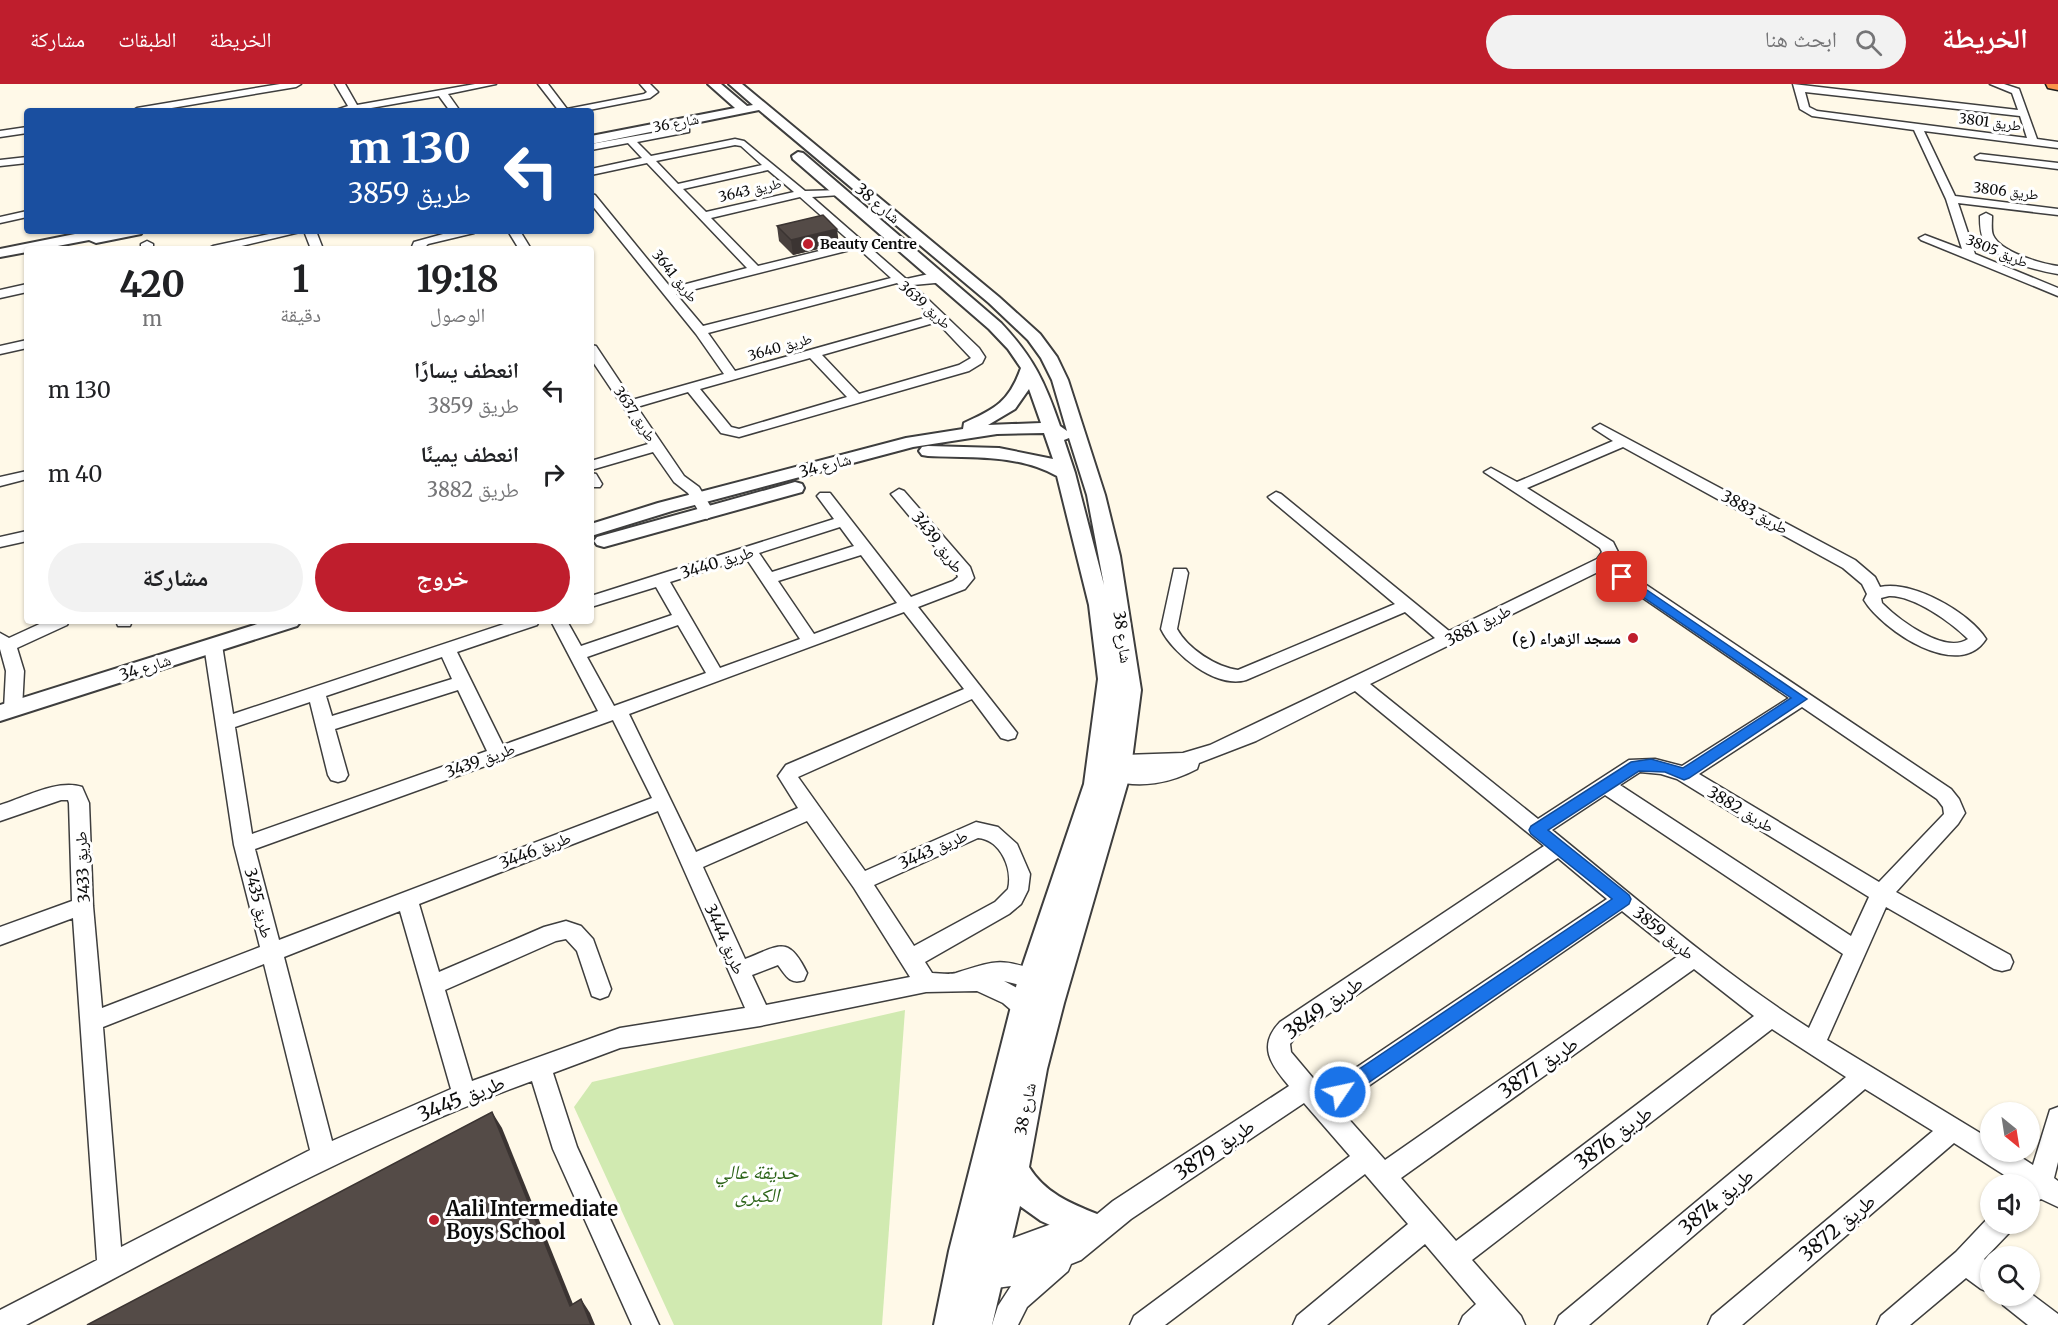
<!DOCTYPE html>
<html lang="ar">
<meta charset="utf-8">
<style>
body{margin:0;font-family:Merriweather,"Noto Naskh Arabic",serif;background:#f2f2f2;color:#202124;direction:rtl;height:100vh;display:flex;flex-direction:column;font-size:22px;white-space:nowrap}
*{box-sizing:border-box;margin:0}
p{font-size:20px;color:#757577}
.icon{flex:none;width:33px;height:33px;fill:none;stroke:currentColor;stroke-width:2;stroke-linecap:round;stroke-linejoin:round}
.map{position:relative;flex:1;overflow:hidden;direction:ltr}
.panel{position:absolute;left:24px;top:162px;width:570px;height:378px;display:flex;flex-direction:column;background:#fff;border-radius:6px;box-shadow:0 2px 4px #0004;direction:rtl}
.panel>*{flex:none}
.guide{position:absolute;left:24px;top:24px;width:570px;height:126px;border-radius:6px;box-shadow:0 2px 4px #0004;direction:rtl;background:#1a4fa0;color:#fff;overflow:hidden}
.needle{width:39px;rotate:150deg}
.fabs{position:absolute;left:1980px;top:1018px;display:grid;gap:12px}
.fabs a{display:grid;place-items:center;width:60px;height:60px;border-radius:50%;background:#fff;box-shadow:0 2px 4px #0004;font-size:30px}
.pin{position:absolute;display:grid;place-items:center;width:51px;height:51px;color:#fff;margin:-26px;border-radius:12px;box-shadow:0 3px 9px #0006}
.me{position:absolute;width:66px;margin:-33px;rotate:56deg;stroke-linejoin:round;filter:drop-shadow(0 0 4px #0008)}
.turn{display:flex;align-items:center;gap:21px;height:126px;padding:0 24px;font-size:27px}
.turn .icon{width:78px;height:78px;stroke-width:2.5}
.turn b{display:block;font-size:42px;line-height:51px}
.eta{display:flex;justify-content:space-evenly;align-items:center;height:102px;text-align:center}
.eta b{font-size:36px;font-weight:700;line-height:42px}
.primary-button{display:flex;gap:12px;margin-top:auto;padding:12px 24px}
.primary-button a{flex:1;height:69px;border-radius:36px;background:#bf1e2d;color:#fff;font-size:24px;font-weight:700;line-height:69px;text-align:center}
.primary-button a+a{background:#f2f2f2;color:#202124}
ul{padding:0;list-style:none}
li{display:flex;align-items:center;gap:18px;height:84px;padding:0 24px}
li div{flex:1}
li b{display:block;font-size:22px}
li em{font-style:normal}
header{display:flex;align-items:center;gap:36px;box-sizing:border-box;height:84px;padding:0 30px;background:#bf1e2d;color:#fff}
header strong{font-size:28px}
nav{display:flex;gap:33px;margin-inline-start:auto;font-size:21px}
.search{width:420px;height:54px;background:#f2f2f2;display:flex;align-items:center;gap:15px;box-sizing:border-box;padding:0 21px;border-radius:33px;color:#757577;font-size:22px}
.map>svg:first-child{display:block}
.green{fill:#d1eab1}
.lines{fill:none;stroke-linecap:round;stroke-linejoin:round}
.minor-casing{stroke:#3e3e3e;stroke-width:3}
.tertiary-casing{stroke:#3e3e3e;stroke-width:4}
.motorway-casing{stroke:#1c1c1c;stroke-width:3}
.minor{fill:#fff;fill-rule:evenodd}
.tertiary{fill:#fff;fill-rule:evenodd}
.motorway{fill:#fb934a;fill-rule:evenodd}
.wall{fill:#48403d}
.shaded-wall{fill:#3b3432}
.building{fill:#544b47;stroke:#3b3432;stroke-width:1.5}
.route{fill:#1a73e8;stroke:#114b97;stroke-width:1.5}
.poi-dot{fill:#bf1e2d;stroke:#fff;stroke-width:2}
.labels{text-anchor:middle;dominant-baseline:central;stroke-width:6;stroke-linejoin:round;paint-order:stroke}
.far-street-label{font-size:14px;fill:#0b0b0b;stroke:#fff}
.far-poi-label{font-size:14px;font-weight:bold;fill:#0b0b0b;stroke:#fff;text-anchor:start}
.street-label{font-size:16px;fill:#0b0b0b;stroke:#fff}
.poi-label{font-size:16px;font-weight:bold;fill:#0b0b0b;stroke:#fff;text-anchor:end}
.near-street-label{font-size:20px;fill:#0b0b0b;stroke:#fff}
.near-park-label{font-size:20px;font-style:italic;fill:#2c6419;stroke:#fff}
.near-poi-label{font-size:20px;font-weight:bold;fill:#0b0b0b;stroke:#fff;text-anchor:start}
</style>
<header>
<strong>الخريطة</strong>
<div class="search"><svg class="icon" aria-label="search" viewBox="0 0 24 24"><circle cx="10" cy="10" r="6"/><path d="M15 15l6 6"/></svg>ابحث هنا</div>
<nav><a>الخريطة</a><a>الطبقات</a><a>مشاركة</a></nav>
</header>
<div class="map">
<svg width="2058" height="1241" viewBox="0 0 2058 1241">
<rect width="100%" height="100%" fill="#fff9e8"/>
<!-- green -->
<polygon class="green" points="905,926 882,1241 674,1241 574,1023 592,998"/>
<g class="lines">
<defs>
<g id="minor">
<polygon points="280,0 301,0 296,3 154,27 132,27 137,24"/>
<polygon points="335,0 345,0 357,21 475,0 496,0 448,10 460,27 450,27 439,12 354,27 333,27 348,22"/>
<polygon points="538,0 548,0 567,25 644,10 647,8 640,0 650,0 658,8 650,14 584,27 559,27"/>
<path d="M1793 0 2018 26 2012 9 1990 0H2004L2019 5 2037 55 2058 58V64L1924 47 1955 112 2058 125V131L1958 119 1975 170 2058 204V212L1921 156 1919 154 1925 151 1962 165 1946 115 1914 46 1812 32 1800 25ZM1805 8 2020 32 2027 54 1817 27 1809 23Z"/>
<polygon points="27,43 27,49 0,53 0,47"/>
<path d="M686 43 689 44V48L637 58 651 72 735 55 744 57 805 107 844 106 845 108 840 111 812 113 906 195 929 190 946 192V198L913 201 979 264 985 273 982 279 969 287 739 353 721 349 688 308 637 323 684 392 699 403 715 430 707 435 702 433 688 409 674 398 653 368 591 386V377L648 360 591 275V261L596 262 632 316 724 290 696 250 591 120V110L595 111 671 204 747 184 647 79 591 91V85L642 74 628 59 591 66V60ZM735 61 741 62 762 81 678 100 656 77ZM768 86 794 108 706 128 683 105ZM800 113 852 159 758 182 711 134ZM858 164 891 194 703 242 676 210ZM897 199 931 232 735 287 708 249ZM937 238 971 274 959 281 859 310 822 271ZM810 274 847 313 739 345 731 343 700 305Z"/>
<polygon points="1980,70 2058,79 2058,85 1976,75 1975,73"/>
<polygon points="27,73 27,79 0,82 0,76"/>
<polygon points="27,127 27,133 0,139 0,133"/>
<path d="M1986 129 1992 132C1992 138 1991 146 1993 151 2000 168 2042 180 2058 182V190C2035 186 1997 177 1984 156 1980 149 1980 140 1980 132Z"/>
<polygon points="283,147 316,147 323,165 311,165 304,147 229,165 207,165 213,162"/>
<polygon points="454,147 476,147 474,149 428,160 423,165 411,165 414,158"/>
<polygon points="508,147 520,147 531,165 519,165"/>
<polygon points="147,157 153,160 153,165 141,165 141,160"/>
<polygon points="27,200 27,208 0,214 0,206"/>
<polygon points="27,256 27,264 0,270 0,262"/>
<path d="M1600 340 1855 476 1875 493 1880 503C1912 496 1969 528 1986 555 1959 598 1882 546 1864 516L1867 510 1862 500 1843 484 1623 363 1527 404 1613 458 1618 468 1612 478 1951 705 1959 715 1965 729 1958 740 1896 808 2010 871 2013 878 2010 885 2002 887 1994 885 1886 823 1827 956 1990 1055V1068H2013L2033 1081 2050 1026 2058 1023V1078L2054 1094 2058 1097V1123L2041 1115 2030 1121V1101H2020L1954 1059 1742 1241H1708L1712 1232 1933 1047 1865 1005 1589 1241H1555L1559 1232 1846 993 1772 945 1472 1176 1521 1232 1525 1241H1459L1463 1232 1476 1220 1425 1160 1327 1241H1293L1297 1232 1408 1140 1365 1090 1165 1241H1130L1134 1232 1350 1072 1304 1019 1131 1135 1081 1176 1071 1180 1068 1187 1027 1223 1018 1241H992L998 1222 1011 1202 989 1205 980 1201 976 1192 982 1182 979 1174 983 1165 1087 1127 1096 1131 1113 1117 1289 1002C1271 981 1257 962 1280 938L1544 762 1355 607 1256 657 1199 679 1197 685C1171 699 1140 705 1111 696L1100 682 1102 677 1124 671 1183 669 1210 661 1435 554 1405 528 1246 596C1216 605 1173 570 1161 545L1174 485H1186L1188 489 1177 545C1188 565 1216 583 1238 586L1395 520 1271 416 1268 413 1276 408 1281 410 1449 547 1597 475 1602 468 1600 464 1484 388 1491 384 1517 398 1613 357 1593 344ZM1602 486 1789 614 1682 682 1655 675 1629 676 1538 735 1370 600ZM1889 512C1913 511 1951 538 1968 555 1945 571 1899 536 1882 519L1881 514ZM1802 623 1937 715 1943 723 1944 730 1879 798 1699 690ZM1640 688 1661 690 1677 695 1869 813 1851 852 1620 701ZM1605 711 1843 870 1809 944C1718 886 1636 814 1552 746ZM1558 774 1607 815 1323 1006 1291 968 1290 960 1296 952ZM1622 827 1678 872 1385 1076 1338 1023ZM1694 885 1754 932 1456 1157 1401 1094Z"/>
<polygon points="27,387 27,395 0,402 0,393"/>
<polygon points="591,389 596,390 602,400 600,403 591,403"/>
<path d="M899 405 904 407 970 483 974 494 965 505 918 523 1017 649 1015 654 1008 656 1001 654 972 615 798 693 865 787 976 738 998 743 1017 760 1030 790 1028 806 1021 820 1009 830 925 878 932 889C939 889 949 891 956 889 994 877 1000 873 1040 888L1043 895 1040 902 1032 904 1004 897 1019 905 1033 917 1036 924 1033 931 1025 934 1017 931 1003 919 977 907 926 908 760 942 620 964 553 989 577 1063 659 1241H632L553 1065 532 997C355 1062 192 1154 26 1241H0V1226L97 1176 73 834 0 861V843L72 817 69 719 68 716H61L0 737V721C24 714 57 695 82 703L89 719 93 822 102 924 260 863 234 761 204 561 207 557H219L222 561 233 630 513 537H539L537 541 457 568 503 661 598 627 551 537H567L581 562 672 531 656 503 591 523V512L834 435 817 412 820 409H830L911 513 953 497 958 493 956 488 891 410ZM840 443 854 462 772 488 759 469ZM861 471 897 519 814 550 778 497ZM746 474 800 555 720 584 670 498ZM904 528 964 605 786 681 778 692 798 724 696 768 629 630ZM678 541 706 589 614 622 587 573ZM442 573 452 595 332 632 326 612ZM458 606 487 667 252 750 235 643 310 618 328 691 331 696 338 698 345 696 348 691 335 645ZM613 636 652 714 279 856 255 765ZM658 727 745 924 620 944 472 997 445 906 556 857 566 855 577 867 592 912 600 915 608 912 611 905 593 855 581 842 566 837 544 843 439 888 419 820ZM807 737 854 804 910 893 766 921 752 891 778 881C786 892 790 901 804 896L807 889C788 850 779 862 745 875L703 783ZM978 754C1001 756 1013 785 1008 805L995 818 914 862 874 801ZM400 827 451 1005 332 1057 284 873ZM264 880 310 1066 121 1163 103 943Z"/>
<polygon points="27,447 27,457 0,463 0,453"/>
<polygon points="46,537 69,537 67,541 17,564 24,587 22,625 19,630 13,631 7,630 4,625 6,587 0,565 0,549 9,554"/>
<polygon points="116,537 132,537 130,542 118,542"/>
<polygon points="1990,1132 1990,1140 2013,1140 2009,1149 1984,1175 1990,1180 1990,1209 1981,1205 1966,1194 1910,1241 1877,1241 1881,1232 1956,1168"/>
<polygon points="2030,1209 2058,1230 2058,1241 2028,1241 2003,1221 1999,1212 2030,1212"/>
</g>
<g id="tertiary">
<path d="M708 0H721L747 22 753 21 729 0H742L999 213 1040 250 1057 273 1068 296 1105 411 1120 472 1141 606 1130 691 1064 919 1047 985 1029 1083C1045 1109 1070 1119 1097 1130L1102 1141 1097 1152 1086 1157 1041 1137 1020 1122 992 1241H934L949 1167 1018 895 1084 700 1098 595 1089 521 1057 392C1018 370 972 374 928 372L922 371 919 367 922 363 928 362 999 364 1053 375 1044 349 997 350 913 363 672 427 591 452V440L658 419 906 354 963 345 964 339C995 325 1009 318 1021 284L1008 265 989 245 793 75 792 72 798 68 803 69 1001 239C1033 273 1045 298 1060 342L1067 347 1052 296 1041 274 1028 256 989 219 759 26 591 60V52L735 24ZM1029 305 1041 339 988 341 1015 325ZM1069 354 1087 411 1104 501 1075 389 1064 356Z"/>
<polygon points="90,147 143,147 141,150 96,159 89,156 42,165 27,165 27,168 0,173 0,165"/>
<polygon points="795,398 802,400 804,404 802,408 604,463 597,461 594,457 597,453"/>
<polygon points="267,537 301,537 297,542 0,637 0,621"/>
</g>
<polygon id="motorway" points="2046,0 2058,0 2058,6 2048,4"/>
</defs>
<!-- minor casing -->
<use href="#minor" class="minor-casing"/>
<!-- tertiary casing -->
<use href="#tertiary" class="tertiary-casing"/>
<!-- motorway casing -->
<use href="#motorway" class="motorway-casing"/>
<!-- minor -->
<use href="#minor" class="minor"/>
<!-- tertiary -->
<use href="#tertiary" class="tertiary"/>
<!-- motorway -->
<use href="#motorway" class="motorway"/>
</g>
<!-- wall -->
<polygon class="wall" points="777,142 839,160 793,171 779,157"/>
<!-- shaded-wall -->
<g class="shaded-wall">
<polygon points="837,145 839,160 793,171 791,156"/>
<polygon points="492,1028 502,1044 579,1235 570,1222"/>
<polygon points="581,1215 590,1229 595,1241 591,1241"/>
</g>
<!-- building -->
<g class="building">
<polygon points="823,131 837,145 791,156 777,142"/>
<polygon points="492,1028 570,1222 581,1215 591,1241 87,1241"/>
</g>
<!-- route -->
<polygon class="route" points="1622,489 1807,615 1689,694 1684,696 1665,688 1639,687 1548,746 1629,811 1631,815 1629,820 1346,1014 1340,1017 1334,1014 1331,1008 1334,1002 1612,815 1531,750 1529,746 1531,742 1631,678 1651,675 1683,684 1791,614 1618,496 1618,490"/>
<!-- markers -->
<g class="poi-dot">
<circle cx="808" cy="160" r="6"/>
<circle cx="1633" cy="554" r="6"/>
<circle cx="434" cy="1136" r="6"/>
</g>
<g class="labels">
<!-- far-street labels -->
<g class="far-street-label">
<text transform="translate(1990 38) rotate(7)">طريق 3801</text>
<text transform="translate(676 39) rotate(-11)">شارع 36</text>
<text transform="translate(750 106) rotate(-13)">طريق 3643</text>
<text transform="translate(2006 107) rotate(7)">طريق 3806</text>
<text transform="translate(1997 167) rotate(22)">طريق 3805</text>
<text transform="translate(675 192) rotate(51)">طريق 3641</text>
<text transform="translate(925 221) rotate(42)">طريق 3639</text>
<text transform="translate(780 263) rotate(-16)">طريق 3640</text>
<text transform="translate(635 330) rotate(56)">طريق 3637</text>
</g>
<!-- far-poi labels -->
<g class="far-poi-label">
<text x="820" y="160">Beauty Centre</text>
</g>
<!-- street labels -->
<g class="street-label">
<text transform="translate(878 119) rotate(40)">شارع 38</text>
<text transform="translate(825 381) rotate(-15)">شارع 34</text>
<text transform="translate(1755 428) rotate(29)">طريق 3883</text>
<text transform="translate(938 458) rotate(52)">طريق 3439</text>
<text transform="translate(717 478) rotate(-17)">طريق 3440</text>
<text transform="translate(1478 541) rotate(-27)">طريق 3881</text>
<text transform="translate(1123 553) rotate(82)">شارع 38</text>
<text transform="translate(145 583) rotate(-18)">شارع 34</text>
<text transform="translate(480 676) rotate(-20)">طريق 3439</text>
<text transform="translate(1741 725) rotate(31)">طريق 3882</text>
<text transform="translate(933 765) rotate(-24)">طريق 3443</text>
<text transform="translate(535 766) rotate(-21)">طريق 3446</text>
<text transform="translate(82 783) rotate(-93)">طريق 3433</text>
<text transform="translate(259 819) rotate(76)">طريق 3435</text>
<text transform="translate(1664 849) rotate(39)">طريق 3859</text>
<text transform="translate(725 855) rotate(66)">طريق 3444</text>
<text transform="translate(1025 1025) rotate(-79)">شارع 38</text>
</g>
<!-- poi labels -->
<g class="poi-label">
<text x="1621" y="554">مسجد الزهراء (ع)</text>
</g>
<!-- near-street labels -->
<g class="near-street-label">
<text transform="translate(1323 923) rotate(-36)">طريق 3849</text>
<text transform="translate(1538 983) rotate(-35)">طريق 3877</text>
<text transform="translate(461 1014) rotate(-22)">طريق 3445</text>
<text transform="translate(1613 1053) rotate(-37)">طريق 3876</text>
<text transform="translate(1214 1065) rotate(-34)">طريق 3879</text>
<text transform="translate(1716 1117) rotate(-40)">طريق 3874</text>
<text transform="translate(1837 1143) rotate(-40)">طريق 3872</text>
</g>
<!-- near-park labels -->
<g class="near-park-label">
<text x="757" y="1087">حديقة عالي<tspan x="757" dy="23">الكبرى</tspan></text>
</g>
<!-- near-poi labels -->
<g class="near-poi-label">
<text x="446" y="1124">Aali Intermediate<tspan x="446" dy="23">Boys School</tspan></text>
</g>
</g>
</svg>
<div class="fabs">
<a><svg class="needle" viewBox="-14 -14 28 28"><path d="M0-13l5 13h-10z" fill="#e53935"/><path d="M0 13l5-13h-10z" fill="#757577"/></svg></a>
<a><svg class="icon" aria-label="sound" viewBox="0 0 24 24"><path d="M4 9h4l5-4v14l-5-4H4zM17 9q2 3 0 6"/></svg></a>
<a><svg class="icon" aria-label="search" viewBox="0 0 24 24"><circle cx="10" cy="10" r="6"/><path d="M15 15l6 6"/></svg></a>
</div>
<div class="pin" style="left:1622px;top:493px;background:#d93025"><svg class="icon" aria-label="arrive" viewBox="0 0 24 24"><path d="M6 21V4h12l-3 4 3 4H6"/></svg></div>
<svg class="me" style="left:1340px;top:1008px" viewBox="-20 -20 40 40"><circle r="17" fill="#1a73e8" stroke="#fff" stroke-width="3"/><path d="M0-11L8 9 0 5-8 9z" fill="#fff"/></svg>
<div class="guide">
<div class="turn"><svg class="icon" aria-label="left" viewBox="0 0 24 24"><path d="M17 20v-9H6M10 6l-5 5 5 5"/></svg><div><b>130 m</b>طريق 3859</div></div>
</div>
<section class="panel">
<div class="eta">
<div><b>19:18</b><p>الوصول</p></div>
<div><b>1</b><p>دقيقة</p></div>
<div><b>420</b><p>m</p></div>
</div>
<ul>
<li><svg class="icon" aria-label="left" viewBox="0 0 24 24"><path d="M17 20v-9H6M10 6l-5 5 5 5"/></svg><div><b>انعطف يسارًا</b><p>طريق 3859</p></div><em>130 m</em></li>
<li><svg class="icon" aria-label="right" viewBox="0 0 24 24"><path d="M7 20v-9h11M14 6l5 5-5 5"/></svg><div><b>انعطف يمينًا</b><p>طريق 3882</p></div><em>40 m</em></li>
</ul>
<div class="primary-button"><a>خروج</a><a>مشاركة</a></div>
</section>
</div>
